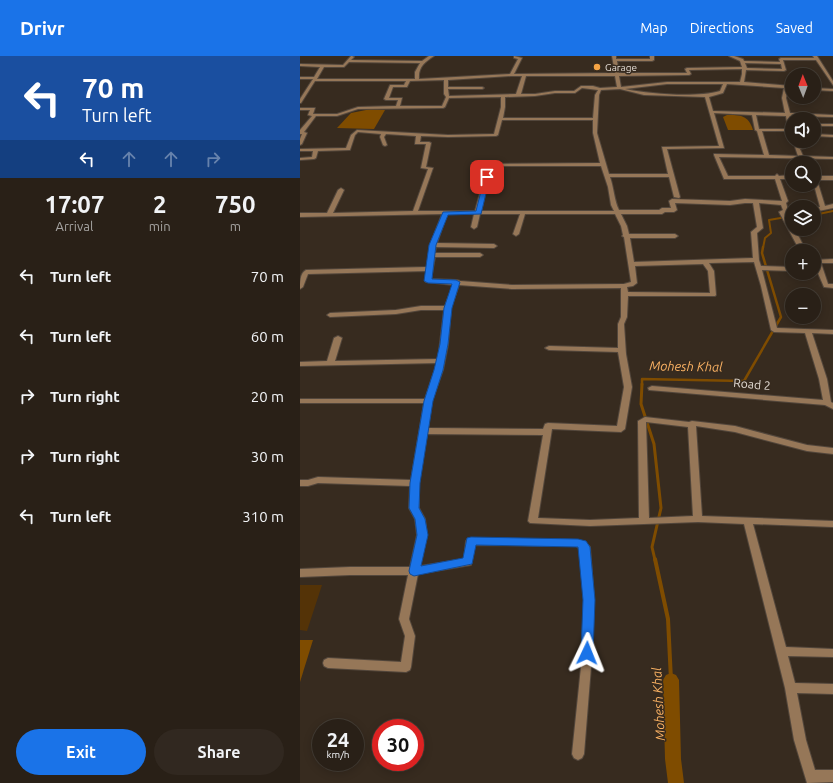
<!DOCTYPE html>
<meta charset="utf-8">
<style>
body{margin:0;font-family:Ubuntu,sans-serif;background:#312820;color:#f1f3f6;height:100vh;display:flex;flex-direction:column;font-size:15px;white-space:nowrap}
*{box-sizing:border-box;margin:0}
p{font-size:13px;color:#a5a3a1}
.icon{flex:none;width:22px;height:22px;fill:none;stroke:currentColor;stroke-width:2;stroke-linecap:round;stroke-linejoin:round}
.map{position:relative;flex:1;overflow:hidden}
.drawer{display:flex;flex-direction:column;background:#292017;width:300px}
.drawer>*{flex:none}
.hud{background:#1a4fa0;color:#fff;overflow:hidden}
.needle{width:26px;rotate:359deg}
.controls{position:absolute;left:485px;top:12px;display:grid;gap:8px}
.controls a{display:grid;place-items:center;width:36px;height:36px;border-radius:50%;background:#292017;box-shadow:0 2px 10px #0003,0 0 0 1px #453e36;font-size:20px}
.speed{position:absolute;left:12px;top:663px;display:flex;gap:8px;font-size:20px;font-weight:700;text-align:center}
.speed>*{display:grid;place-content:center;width:52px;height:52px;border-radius:50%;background:#292017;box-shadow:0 2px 10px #0003,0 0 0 1px #453e36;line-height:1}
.speed small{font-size:10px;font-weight:400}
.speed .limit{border:6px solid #d22;background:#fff;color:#111}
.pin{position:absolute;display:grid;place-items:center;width:34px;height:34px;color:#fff;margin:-17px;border-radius:8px;box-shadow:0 2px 6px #0006}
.me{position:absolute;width:44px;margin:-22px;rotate:2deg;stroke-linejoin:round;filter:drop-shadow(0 0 3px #0008)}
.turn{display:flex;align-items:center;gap:14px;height:84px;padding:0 16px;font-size:18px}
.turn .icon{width:52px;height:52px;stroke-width:2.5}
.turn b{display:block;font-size:28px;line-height:34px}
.lanes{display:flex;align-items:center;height:38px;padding:0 16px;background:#0003;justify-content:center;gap:20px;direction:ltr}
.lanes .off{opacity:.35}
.eta{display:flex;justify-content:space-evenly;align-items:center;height:68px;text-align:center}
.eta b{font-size:24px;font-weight:600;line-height:28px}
.action{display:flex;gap:8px;margin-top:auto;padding:8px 16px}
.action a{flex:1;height:46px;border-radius:24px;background:#1a73e8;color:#fff;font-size:16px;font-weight:600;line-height:46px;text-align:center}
.action a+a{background:#312820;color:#f1f3f6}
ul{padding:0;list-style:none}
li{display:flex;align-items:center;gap:12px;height:60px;padding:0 16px}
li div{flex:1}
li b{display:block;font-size:15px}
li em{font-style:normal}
header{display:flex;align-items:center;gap:24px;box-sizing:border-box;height:56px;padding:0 20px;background:#1a73e8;color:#fff}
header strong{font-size:19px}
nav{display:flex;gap:22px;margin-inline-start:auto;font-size:14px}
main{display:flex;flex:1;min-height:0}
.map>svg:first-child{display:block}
.green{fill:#543307}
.water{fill:#7f4c00}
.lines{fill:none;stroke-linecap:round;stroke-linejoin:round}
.stream-far3{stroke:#7f4c00;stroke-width:2}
.stream-far2{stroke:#7f4c00;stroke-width:2.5}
.stream-far1{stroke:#7f4c00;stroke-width:3}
.stream{stroke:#7f4c00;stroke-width:4}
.canal{fill:#7f4c00;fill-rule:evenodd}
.street-casing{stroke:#53473c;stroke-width:2}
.street{fill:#967758;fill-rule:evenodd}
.route{fill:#1a73e8;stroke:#114b97}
.poi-dot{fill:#f4a344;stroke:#372b1f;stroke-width:1.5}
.labels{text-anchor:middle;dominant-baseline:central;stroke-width:3;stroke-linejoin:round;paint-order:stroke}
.far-poi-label{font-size:10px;fill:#e3dbd3;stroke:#372b1f;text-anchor:start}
.street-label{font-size:12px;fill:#e3dbd3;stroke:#372b1f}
.water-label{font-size:13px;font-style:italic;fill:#fbb263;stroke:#372b1f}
</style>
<header>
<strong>Drivr</strong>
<nav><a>Map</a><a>Directions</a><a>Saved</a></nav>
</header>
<main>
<section class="drawer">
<div class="hud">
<div class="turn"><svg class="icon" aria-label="left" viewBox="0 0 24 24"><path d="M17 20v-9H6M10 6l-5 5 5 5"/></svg><div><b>70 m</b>Turn left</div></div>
<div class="lanes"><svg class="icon" aria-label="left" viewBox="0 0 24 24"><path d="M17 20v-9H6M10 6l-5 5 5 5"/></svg><svg class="icon off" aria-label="ahead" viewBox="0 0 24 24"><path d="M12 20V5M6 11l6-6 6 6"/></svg><svg class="icon off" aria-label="ahead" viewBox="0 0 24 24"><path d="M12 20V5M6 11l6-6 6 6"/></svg><svg class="icon off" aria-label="right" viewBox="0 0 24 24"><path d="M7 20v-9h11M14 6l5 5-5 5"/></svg></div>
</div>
<div class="eta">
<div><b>17:07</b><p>Arrival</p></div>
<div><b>2</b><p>min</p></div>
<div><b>750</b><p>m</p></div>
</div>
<ul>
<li><svg class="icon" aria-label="left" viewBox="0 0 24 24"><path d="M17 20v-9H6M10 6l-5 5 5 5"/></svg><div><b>Turn left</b></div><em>70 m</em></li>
<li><svg class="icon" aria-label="left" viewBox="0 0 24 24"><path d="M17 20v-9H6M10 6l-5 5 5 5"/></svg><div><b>Turn left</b></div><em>60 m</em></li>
<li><svg class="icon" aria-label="right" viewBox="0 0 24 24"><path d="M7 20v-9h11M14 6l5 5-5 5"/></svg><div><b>Turn right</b></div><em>20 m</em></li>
<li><svg class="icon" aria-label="right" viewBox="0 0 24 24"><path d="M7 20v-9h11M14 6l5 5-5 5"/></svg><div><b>Turn right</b></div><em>30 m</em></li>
<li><svg class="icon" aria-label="left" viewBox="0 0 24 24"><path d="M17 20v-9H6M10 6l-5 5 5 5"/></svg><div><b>Turn left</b></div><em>310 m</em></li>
</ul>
<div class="action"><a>Exit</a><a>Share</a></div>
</section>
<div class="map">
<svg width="533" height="727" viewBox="0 0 533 727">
<rect width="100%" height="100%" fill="#372b1f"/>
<!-- green -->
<polygon class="green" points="0,529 22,529 7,575 0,574"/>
<!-- water -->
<g class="water">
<polygon points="71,53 85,54 74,73 37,72 51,57"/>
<path d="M427 59C441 59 448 59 453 74H428L423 61Z"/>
<polygon points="0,584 13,584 0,626"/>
</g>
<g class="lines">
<!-- stream-far3 -->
<g class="stream-far3">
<polyline points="514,159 533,155"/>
<polyline points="463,192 465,182 471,177 469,164 492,160"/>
</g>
<!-- stream-far2 -->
<polyline class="stream-far2" points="342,329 342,323 444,325 481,261 462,197 463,191"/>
<!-- stream-far1 -->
<polyline class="stream-far1" points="342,328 341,348 354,388 361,452 352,491 355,504"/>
<!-- stream -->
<polyline class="stream" points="355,503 368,563 371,624"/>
<!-- canal -->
<polygon class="canal" points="371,617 376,619 379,624 381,703 384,727 368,727 365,703 363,624 366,619"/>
<defs>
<g id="street">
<path d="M52 0 54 1 51 4 122 5 129 0H134C125 6 118 11 119 23L210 18 218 3 214 2V0L222 2 214 18 315 17 312 0H316V3H350V0H354V4L352 5H317L319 17H387L385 13 387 12 442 11 440 5 429 0H434L443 3 444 5 480 6 479 3 481 2H514L513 0H517L519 3 533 25V29L516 4H483L486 14 484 15 446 14 444 26 492 30V32H488L486 42 490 57 533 59V61L490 60 492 75H462L469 99 498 100 495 91 500 90 498 85H502L505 92 500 93 503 100 533 101V103L419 101 428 120H475L477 118 479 120 492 119V123H480L488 145 486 147 488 154H492V158H486L492 168V173H495L506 195H500L479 156 483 154 481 149 459 147 463 172 457 177 459 204 461 210 492 211V215L462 214 477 272 533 274V278L512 277 527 323 531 346 533 347V353L525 349 349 334 348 332 352 330 523 344 519 323 505 277 474 276 471 274 461 230 454 206 409 207 414 215 416 239 415 240H328L327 261 324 268 326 298 332 331 325 373 321 376 252 373 238 462 290 464 339 462 338 365 345 361 389 366 392 365 435 370 507 389 533 392V398L507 395 435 376 396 370 402 460 533 465V471L453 468 486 591 533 593V601L488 600 495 627 533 628V638L497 637 506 684 515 714H533V726L507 727 494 684 485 632 444 468 398 466 290 470 230 467 228 465 243 379 127 378 119 427V452L125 463 127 479 120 510 164 503 166 485 168 483 171 482 278 484 288 489 290 491 294 544 291 611 284 698 282 702 278 704 274 702 272 698 281 611 284 544 280 493 276 490 175 489 171 509 118 518 109 563 115 580 111 611 110 614 106 616 28 612 24 610 23 607 24 604 28 602 101 606 105 580 99 563 108 519H50L0 521V513L50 511H110L117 479 115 463 109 452 110 430 18 427 8 430H0V424H8L18 421 111 424 124 347H0V343H125L137 307 0 310V306L27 305 34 282 38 280 42 282 35 305 138 303 144 254H121L96 258 30 261 27 259 30 257 96 254 121 250H145L153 229 126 226 125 225 127 215 8 218 3 231 0 233C0 226 0 217 6 214L127 211 130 189 142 158 0 161V157H27L38 134 41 132 44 134 33 157 113 155 128 113 121 112 126 88H115L116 80 86 78 84 81 87 89 85 90 83 89 80 81 81 78 58 76 55 79 50 94 18 95 16 102 14 103 0 104V102L12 101 13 95H0V93L46 92 51 79 57 74 148 79 194 78 201 51V41L149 42 145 51 143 52 58 53 37 60H16L4 76 7 77 2 88 0 89V83L2 78H0V74L12 60 8 59 10 54H0V52H15L13 58H37L58 51 96 50 98 44H86L84 43 90 29H104L106 25H15L1 47H0V43L13 23H0V21H14L20 11 0 10V8L43 9 51 0ZM49 6 120 7 115 16V23H17L24 11H44ZM445 7 481 8 482 13 447 12ZM442 13V18L440 26H367L321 31 319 20 389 19 391 18 389 14ZM211 20H222L216 38 149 40 148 33H182L184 32 182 31H148V24ZM226 20H315L317 31 300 32 293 30H281L274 35H255L235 38H221ZM144 24V38L146 41 142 50H100L102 42H89L93 31H107L110 25ZM367 28H423L420 35C395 42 351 38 325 33ZM427 28 484 32 482 42 485 57 413 55 409 41 423 37ZM282 32 298 34 295 39 293 62H203L205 51V41L235 40 255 37H275ZM320 33 344 39 405 41 419 90 362 91 368 118H309L297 77 299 39 301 34ZM414 57 452 59 455 74 457 75 464 99 414 98V99L424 123H475L482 145 445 143 430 145 372 143 369 145 371 152H362L359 154H319C314 144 314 132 310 121H369L374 141 379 142 380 141 367 93 424 92ZM456 59 486 60 488 73H459ZM202 64H293V77L300 107 188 108 175 155H118L133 112 126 111 131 87 129 86H120L121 80 148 81 196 80 198 79ZM192 110H301L308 131 311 149 314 155H181ZM375 147 430 149 445 147H453L457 171 451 176 453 202 334 206 330 182H375L378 180 375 178H329L327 170 321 158H362L365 156H374L377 154ZM147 158H174L171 171 174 173 177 171 180 158H220L213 178 216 180 219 178 225 158H315L321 170 323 179 322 180 324 181 331 226 324 228 212 229 160 225 157 224 131 223 135 201H180L183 199 180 197H135L136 191 194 192 197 190 194 188 137 187ZM403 208 408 215 410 237 328 236 327 231 333 230 337 227 335 210ZM159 229 212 233 321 232V261L318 268V292L249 290 245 292 249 294 318 296 324 331 317 370 248 367 245 368 243 373 128 372 132 345 143 314 148 289 151 252ZM346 366 388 371 393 460 349 462Z"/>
<polygon points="514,32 533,33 533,35 514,34"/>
<rect x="514" y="68" width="19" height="2"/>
<polygon points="514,78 533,79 533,81 514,80"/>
<polygon points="514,120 533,120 533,124 517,124 525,150 533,148 533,152 514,156 514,152 520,151 514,129"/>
<polygon points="533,203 533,207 521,207 528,228 533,228 533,232 524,231 514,208 514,204"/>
</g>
</defs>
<!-- street casing -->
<use href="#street" class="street-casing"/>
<!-- street -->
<use href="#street" class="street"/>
</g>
<!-- route -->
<polygon class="route" points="185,119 190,121 181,158 148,159 136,189 132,223 156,224 160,226 152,252 148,288 143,314 133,345 120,427 119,452 125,463 128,479 121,510 163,502 167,482 171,481 278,483 286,485 290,491 295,544 293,597 291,601 287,603 282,601 281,597 283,544 278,491 176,489 172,508 114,520 110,518 109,515 117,479 115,463 109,452 110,427 124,345 134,314 140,288 144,252 152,228 128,227 124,225 129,189 143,156 176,155"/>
<!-- markers -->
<circle class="poi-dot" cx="297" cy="11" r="4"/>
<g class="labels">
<!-- far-poi labels -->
<g class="far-poi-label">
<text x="305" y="11">Garage</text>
</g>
<!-- street labels -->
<g class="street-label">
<text transform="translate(452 328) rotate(5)">Road 2</text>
</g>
<!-- water labels -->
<g class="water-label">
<text transform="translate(386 310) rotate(1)">Mohesh Khal</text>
<text transform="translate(358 648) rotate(-93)">Mohesh Khal</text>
</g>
</g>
</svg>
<div class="controls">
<a><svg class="needle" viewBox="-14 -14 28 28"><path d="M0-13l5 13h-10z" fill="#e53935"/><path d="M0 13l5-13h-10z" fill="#a5a3a1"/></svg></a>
<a><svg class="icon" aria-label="sound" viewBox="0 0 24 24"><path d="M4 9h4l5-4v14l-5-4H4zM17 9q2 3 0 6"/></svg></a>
<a><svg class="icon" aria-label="search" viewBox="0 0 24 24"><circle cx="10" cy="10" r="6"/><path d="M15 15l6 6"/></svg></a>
<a><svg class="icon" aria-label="layers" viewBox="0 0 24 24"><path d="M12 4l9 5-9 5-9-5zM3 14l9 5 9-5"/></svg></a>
<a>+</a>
<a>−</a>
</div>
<div class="speed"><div>24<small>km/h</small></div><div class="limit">30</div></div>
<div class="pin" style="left:187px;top:121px;background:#d93025"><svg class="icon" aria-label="arrive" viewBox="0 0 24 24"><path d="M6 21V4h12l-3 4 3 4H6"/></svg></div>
<svg class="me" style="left:287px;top:597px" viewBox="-20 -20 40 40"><path d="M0-17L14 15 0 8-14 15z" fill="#1a73e8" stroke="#fff" stroke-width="4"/></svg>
</div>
</main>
